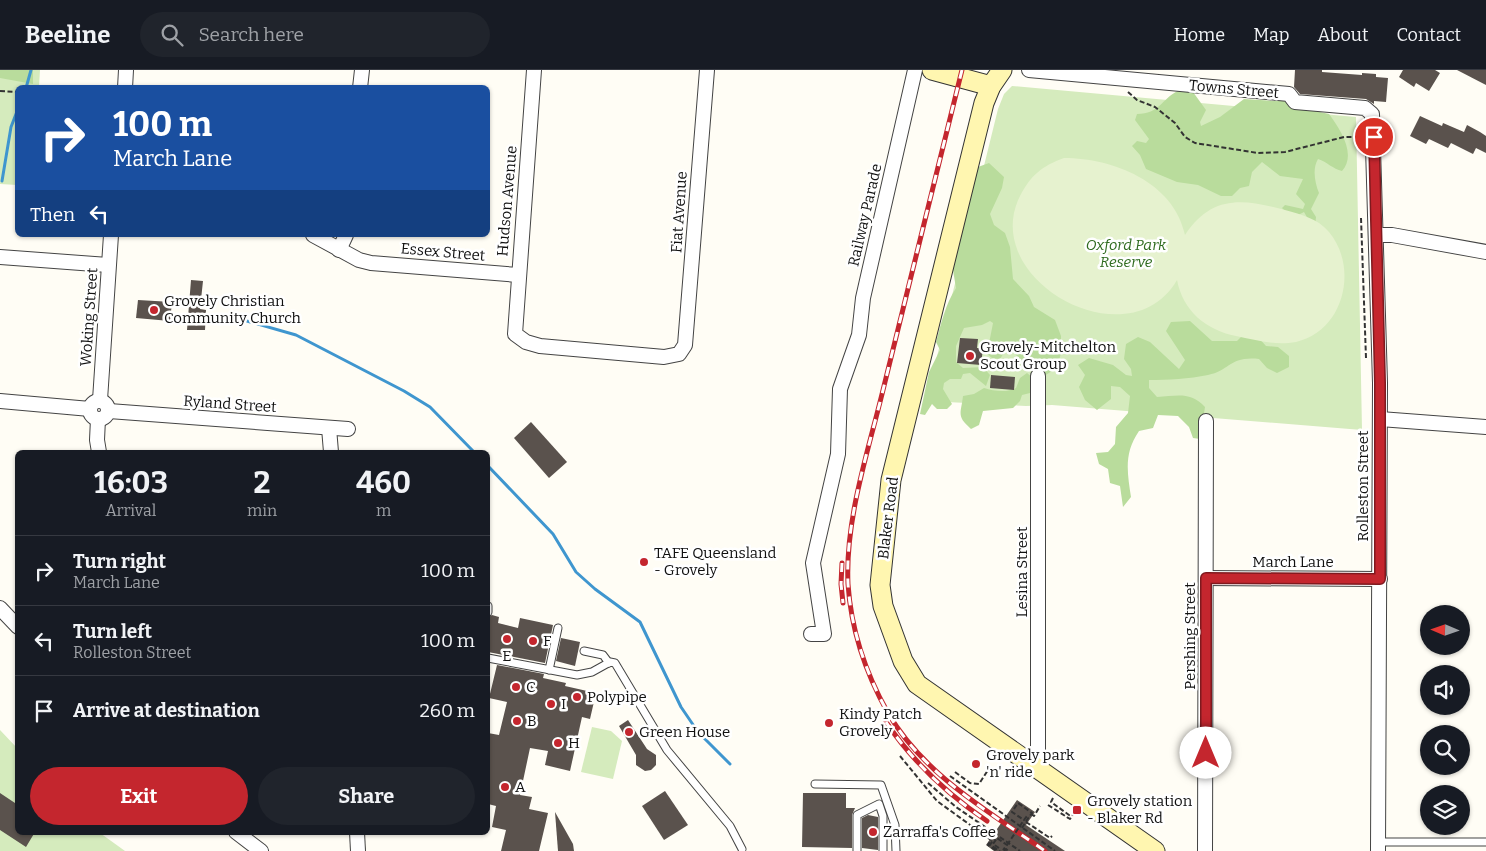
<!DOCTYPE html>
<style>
body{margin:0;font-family:Bitter,serif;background:#20242c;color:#f1f3f6;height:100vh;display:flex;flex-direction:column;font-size:19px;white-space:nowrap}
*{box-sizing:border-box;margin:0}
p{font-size:16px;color:#9ea1a6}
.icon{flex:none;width:28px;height:28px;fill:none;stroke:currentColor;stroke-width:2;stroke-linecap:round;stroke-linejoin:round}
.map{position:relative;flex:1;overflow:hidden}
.side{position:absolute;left:15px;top:380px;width:475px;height:385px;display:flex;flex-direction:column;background:#171b24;border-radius:8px;box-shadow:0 1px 4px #0004}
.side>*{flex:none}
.top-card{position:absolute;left:15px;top:15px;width:475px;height:152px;border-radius:8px;box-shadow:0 1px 4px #0004;background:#1a4fa0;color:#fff;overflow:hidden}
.needle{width:32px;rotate:272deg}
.tools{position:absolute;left:1420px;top:535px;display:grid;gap:10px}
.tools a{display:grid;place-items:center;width:50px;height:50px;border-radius:50%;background:#171b24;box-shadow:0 1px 4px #0004;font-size:25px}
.pin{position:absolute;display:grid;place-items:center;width:42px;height:42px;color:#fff;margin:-21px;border:2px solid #fff;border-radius:50%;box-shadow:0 1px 5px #0007}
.me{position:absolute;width:55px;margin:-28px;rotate:0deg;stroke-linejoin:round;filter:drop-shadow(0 0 4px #0008)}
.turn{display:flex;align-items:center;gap:18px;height:105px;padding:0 15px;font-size:22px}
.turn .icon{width:65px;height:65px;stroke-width:2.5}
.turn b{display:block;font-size:35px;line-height:42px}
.then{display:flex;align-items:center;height:48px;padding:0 15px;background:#0003;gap:10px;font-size:19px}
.eta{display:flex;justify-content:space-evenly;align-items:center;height:85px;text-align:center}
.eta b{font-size:30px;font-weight:700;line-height:35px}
.cta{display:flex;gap:10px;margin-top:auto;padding:10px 15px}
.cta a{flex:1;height:58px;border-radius:30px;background:#c4262e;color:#fff;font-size:20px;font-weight:700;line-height:58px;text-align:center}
.cta a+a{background:#20242c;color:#f1f3f6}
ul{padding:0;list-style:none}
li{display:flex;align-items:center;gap:15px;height:70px;padding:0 15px;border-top:1px solid #363941}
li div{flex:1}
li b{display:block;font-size:19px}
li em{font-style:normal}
header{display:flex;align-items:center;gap:30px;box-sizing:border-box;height:70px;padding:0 25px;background:#171b24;border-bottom:1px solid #363941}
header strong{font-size:24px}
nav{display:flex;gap:28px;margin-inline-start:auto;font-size:18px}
.search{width:350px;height:45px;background:#20242c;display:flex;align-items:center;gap:12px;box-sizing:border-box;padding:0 18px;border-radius:28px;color:#9ea1a6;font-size:19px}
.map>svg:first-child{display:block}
.green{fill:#d5ebbd}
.forest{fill:#b9dc9c}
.pitch{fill:#e6f2cf}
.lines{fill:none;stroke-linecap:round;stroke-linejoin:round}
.stream{stroke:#3f96cf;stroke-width:3}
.building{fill:#5a524d}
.lane-casing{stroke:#444;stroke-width:9}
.street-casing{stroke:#444;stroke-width:16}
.secondary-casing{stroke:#333;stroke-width:21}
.path{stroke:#333;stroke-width:2;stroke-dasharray:5 2.5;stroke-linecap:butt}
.lane{stroke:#fff;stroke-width:7}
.street{stroke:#fff;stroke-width:14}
.secondary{stroke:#fff6b0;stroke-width:19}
.rail-casing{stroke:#c4262e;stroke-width:5}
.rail{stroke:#fff;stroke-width:3;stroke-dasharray:9;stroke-linecap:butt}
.path-bridge{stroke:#333;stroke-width:2;stroke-dasharray:5 2.5;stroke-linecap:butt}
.route-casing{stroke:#7f191e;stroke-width:12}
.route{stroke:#c4262e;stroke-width:9}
.poi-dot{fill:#c4262e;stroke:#fff;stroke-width:2}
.labels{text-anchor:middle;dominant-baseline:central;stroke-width:5;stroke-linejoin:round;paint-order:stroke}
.street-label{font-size:15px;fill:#111;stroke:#fff}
.park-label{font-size:15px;font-style:italic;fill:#2f6b1f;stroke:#fff}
.poi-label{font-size:15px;fill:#111;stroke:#fff;text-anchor:start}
</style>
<header>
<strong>Beeline</strong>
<div class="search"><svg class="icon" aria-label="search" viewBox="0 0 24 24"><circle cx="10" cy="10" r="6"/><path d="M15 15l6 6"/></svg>Search here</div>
<nav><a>Home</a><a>Map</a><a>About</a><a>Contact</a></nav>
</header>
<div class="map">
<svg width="1486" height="781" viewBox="0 0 1486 781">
<rect width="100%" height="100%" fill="#fffdf5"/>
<!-- green -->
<g class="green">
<polygon points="0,0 40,0 39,17 18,18 17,115 0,114"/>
<polygon points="1012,16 1356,47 1362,360 1052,335 1026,336 926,331 998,39 1004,24"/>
<polygon points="592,657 611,661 622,671 613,709 581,702"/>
<polygon points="0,660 17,678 18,762 100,763 125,781 0,781"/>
</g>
<!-- forest -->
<g class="forest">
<polygon points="0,0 33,0 33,14 0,8"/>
<path d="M1178 21 1193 22 1206 40 1200 52 1201 56 1220 47 1244 29 1274 31 1279 28 1302 38 1329 44C1340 59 1357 84 1342 101 1333 99 1327 92 1318 89 1312 99 1315 113 1319 123L1311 139 1316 147 1315 156H1312L1304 142 1292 148 1282 138 1285 135 1303 139 1305 134 1296 124 1303 109 1280 106 1262 92 1252 102 1249 116 1240 118 1232 126H1221L1198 115 1177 112 1146 99 1140 85 1132 76 1137 71 1146 73 1149 69 1135 50 1137 44C1160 44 1161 29 1178 21Z"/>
<path d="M989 93 1004 107 1002 118 990 144 994 155 1005 163 1010 177 1013 209 1029 226 1034 237 1055 250 1061 266V283L1057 298 1044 306 1027 299 1013 281H1005L1000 289 992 288 987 284 993 253 990 251 982 255 964 258 956 276V292L963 298 983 297 990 305 986 316 970 303 963 304 961 309H950L944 313 943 319 952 334 947 339H937L932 334 925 345 920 344 929 302 940 280 936 272C941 254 945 235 956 218L952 194 978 97Z"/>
<path d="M1190 251 1212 271H1237L1245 263 1257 266 1266 276 1278 277 1289 286V297L1277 303 1267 298 1259 289C1229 286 1230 301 1208 305 1189 309 1168 310 1149 310V318L1157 327C1177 326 1190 321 1205 337L1200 369 1193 368 1189 357 1178 346 1158 345 1153 358 1139 361C1124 383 1127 401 1131 427L1123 437 1120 416 1110 413 1108 399 1099 394 1096 383 1108 382 1115 374 1116 357 1128 343 1130 326 1120 317 1111 316V329L1097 340 1085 330 1079 317 1085 305 1078 295 1089 288 1113 295 1126 305 1132 306 1131 299 1124 289 1126 274 1138 267 1150 272 1179 299 1185 290 1166 261 1171 252Z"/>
<path d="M1027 303 1033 308 1034 316 1030 323 1022 325 1020 331 1013 338 983 341 979 355 971 359C956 346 961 344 963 326L974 324 984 318C994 321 1007 323 1016 318L1020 308Z"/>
</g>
<!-- pitch -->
<path class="pitch" d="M1064 88C1113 88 1174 112 1185 165 1212 124 1244 129 1285 140 1302 145 1317 148 1329 162 1359 198 1344 261 1296 272 1275 276 1256 270 1236 266 1206 260 1183 241 1177 210 1129 293 978 210 1020 126 1031 105 1042 96 1064 88Z"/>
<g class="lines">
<!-- stream -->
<g class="stream">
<polyline points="26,18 31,0"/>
<polyline points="2,111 11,57 18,39"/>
<polyline points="226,245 296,265 404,321 430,337 474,382"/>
<polyline points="488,396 553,464 576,502 595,519 640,552 681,637 698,662 730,694"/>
</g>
</g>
<!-- building -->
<g class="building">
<polygon points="1295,0 1322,0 1322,2 1362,5 1362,3 1376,4 1376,7 1388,8 1386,32 1374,31 1374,34 1366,29 1300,24 1294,17"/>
<polygon points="1403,0 1435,0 1440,3 1429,21 1416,13 1414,17 1399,7"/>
<polygon points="1457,0 1486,0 1486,15"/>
<polygon points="1420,46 1442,56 1443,53 1464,62 1467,55 1480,62 1486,66 1486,83 1476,78 1473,84 1451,73 1448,78 1429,69 1426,74 1410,66"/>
<polygon points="191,210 203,211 200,239 206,240 205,260 187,260"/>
<polygon points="138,230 172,232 170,251 136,248"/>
<polygon points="960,268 978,269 977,278 983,278 981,295 957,293"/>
<polygon points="991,305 1015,307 1014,320 990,318"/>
<polygon points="531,352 567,392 549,408 514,368"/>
<polygon points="492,545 499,547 498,553 518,558 520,548 553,555 545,593 488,582 488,547"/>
<polygon points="561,568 580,572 575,596 556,591"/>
<polygon points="497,595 544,604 543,608 566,613 565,616 596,623 590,649 582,647 570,701 545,695 548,681 530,678 520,725 532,727 529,739 548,743 539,781 501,781 506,760 492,757 496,736 488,734 488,663 499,665 507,632 489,628"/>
<polygon points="628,650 647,679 656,685 656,695 651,700 645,701 636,695 636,685 619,656"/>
<polygon points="665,721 688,755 664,770 642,736"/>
<polygon points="0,723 18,735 18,762 35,762 26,777 0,760"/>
<polygon points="803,723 846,723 846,738 855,738 852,745 852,778 802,777"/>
<polygon points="1017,730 1035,742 1026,755 1065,781 994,781 986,775"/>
<polygon points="555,742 573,774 574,781 558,781"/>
<polygon points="868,745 878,747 878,780 862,778 862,748"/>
</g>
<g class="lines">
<defs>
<g id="lane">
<polyline points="488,536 488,542"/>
<polyline points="584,581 603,585 609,593"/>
<polyline points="488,588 577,605 592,602 610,592 615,593 667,680 730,756 742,779"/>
<polyline points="549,600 558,558"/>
<polyline points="815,714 881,715 895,755 896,781"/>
<polyline points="1378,772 1486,772"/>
<polyline points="857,781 857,745 879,734 883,746 883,781"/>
</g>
<g id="street">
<polyline points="534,0 515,264 526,272 540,276 664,287 679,284 685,275 707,0"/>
<polyline points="1029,0 1289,24 1295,32 1365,38 1372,44 1380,313 1378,781"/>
<polyline points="125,18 126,0"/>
<polyline points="360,18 362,0"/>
<polyline points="313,165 359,190 371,193 518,205"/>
<polyline points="1376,165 1392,165 1486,182"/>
<polyline points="339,180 346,165"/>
<polyline points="0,187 108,195"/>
<polyline points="100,330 111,165"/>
<circle cx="99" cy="340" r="9"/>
<polyline points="0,331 90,339"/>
<polyline points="109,341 348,359"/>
<polyline points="98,349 97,370 99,382"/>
<polyline points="1380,349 1486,357"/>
<polyline points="329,358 331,382"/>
<polyline points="1206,508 1380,509"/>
<polyline points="0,538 18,557"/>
<polyline points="811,564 824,564 813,493 838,384 840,319 859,265 863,228 915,0"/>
<polyline points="1034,697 1038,690 1038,306"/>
<polyline points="236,762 261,781"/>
<polyline points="357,762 358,781"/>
<polyline points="1205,781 1206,351"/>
</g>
<g id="secondary">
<polyline points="932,0 991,16"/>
<polyline points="1002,0 991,16 984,33 891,410 880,515 883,536 903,591 917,614 1155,781"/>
</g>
</defs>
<!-- lane casing -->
<use href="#lane" class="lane-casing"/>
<!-- street casing -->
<use href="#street" class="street-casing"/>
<!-- secondary casing -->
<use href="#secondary" class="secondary-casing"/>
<!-- path -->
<g class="path">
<polyline points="0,21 18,22"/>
<polyline points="1128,22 1137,30 1155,37 1175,53 1185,67 1195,73 1258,83 1285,82 1344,67 1361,67"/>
<polyline points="1361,148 1366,288"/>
<polyline points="900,686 937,731 991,770 988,775 997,781"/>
<polyline points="955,702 970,713 979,714 988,700"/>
<polyline points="950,706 1055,781"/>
<polyline points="928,713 956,737 1020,781"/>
<polyline points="1053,728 1051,732 1069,745 1067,748"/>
<polyline points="1048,735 1070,749 1074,743"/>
<polyline points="1031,744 1034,746 1040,736"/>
<polyline points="1026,752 1050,768 1052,766"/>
<path d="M1022 758C1025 753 1028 748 1032 743L1018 733 1012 742 1024 750 1027 746 1029 747"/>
<polyline points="996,765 990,775 1000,781"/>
<polyline points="999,778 993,774 997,768 1007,775 1003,780"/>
<polyline points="1004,781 1006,779 1008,781"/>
</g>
<!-- lane -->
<use href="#lane" class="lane"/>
<!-- street -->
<use href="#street" class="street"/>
<!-- secondary -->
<use href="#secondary" class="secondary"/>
<defs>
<g id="rail">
<path d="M962 0C936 105 910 210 884 316 869 379 845 448 848 514 851 559 866 604 888 643 924 705 988 741 1045 781"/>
<polyline points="842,493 841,514 843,533"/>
<path d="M886 652C913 692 947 724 987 751"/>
</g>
</defs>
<!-- rail casing -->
<use href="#rail" class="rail-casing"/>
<!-- rail -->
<use href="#rail" class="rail"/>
<!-- path-bridge -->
<polyline class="path-bridge" points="1007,775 1024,750"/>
</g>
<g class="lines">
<defs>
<polyline id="route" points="1206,683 1206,508 1380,509 1380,313 1374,67"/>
</defs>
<!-- route casing -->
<use href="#route" class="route-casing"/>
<!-- route -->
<use href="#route" class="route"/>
</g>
<!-- markers -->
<g class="poi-dot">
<circle cx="154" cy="240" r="5"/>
<circle cx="970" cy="286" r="5"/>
<circle cx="644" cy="492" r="5"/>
<circle cx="507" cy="569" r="5"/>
<circle cx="533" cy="571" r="5"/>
<circle cx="516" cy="617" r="5"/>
<circle cx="577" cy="627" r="5"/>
<circle cx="551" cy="634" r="5"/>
<circle cx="517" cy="651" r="5"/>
<circle cx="829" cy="653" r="5"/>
<circle cx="629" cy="662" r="5"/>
<circle cx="558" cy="673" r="5"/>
<circle cx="976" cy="694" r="5"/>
<circle cx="505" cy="717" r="5"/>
<rect x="1072" y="735" width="10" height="10" rx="2.5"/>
<circle cx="873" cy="762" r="5"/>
</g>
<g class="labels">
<!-- street labels -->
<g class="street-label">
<text transform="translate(1234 19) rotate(5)">Towns Street</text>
<text transform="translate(507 131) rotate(-85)">Hudson Avenue</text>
<text transform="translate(679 142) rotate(-86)">Fiat Avenue</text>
<text transform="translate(865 145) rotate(-77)">Railway Parade</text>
<text transform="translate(443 182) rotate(5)">Essex Street</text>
<text transform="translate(89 247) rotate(-86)">Woking Street</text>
<text transform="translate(230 334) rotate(4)">Ryland Street</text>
<text transform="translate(1363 416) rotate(-90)">Rolleston Street</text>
<text transform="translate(888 448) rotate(-83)">Blaker Road</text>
<text x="1293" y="492">March Lane</text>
<text transform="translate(1022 502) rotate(-90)">Lesina Street</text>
<text transform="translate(1190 566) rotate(-90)">Pershing Street</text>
</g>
<!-- park labels -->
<g class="park-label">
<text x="1126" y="175">Oxford Park<tspan x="1126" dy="17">Reserve</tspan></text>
</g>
<!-- poi labels -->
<g class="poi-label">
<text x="164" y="231">Grovely Christian<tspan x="164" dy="17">Community Church</tspan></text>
<text x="980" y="277">Grovely-Mitchelton<tspan x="980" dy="17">Scout Group</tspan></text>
<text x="654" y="483">TAFE Queensland<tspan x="654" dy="17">- Grovely</tspan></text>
<text x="543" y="571">F</text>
<text x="507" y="586" text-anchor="middle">E</text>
<text x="526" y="617">C</text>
<text x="587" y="627">Polypipe</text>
<text x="561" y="634">I</text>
<text x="839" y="644">Kindy Patch<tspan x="839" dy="17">Grovely</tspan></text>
<text x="527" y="651">B</text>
<text x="639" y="662">Green House</text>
<text x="568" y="673">H</text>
<text x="986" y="685">Grovely park<tspan x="986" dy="17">'n' ride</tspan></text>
<text x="515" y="717">A</text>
<text x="1087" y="731">Grovely station<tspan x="1087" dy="17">- Blaker Rd</tspan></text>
<text x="883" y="762">Zarraffa's Coffee</text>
</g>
</g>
</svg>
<div class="tools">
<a><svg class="needle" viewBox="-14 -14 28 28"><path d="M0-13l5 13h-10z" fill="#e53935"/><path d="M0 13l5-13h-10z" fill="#9ea1a6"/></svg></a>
<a><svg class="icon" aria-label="sound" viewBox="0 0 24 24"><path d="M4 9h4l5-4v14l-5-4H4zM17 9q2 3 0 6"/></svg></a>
<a><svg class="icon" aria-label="search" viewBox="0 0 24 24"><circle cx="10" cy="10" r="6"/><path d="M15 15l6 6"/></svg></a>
<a><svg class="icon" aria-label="layers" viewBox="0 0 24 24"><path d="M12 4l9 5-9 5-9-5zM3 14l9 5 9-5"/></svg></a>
</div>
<div class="pin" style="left:1374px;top:67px;background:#d93025"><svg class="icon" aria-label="arrive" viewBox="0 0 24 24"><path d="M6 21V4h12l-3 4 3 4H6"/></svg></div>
<svg class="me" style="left:1206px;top:683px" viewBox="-20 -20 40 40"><circle r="19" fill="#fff"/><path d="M0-13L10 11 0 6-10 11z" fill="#c4262e"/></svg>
<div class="top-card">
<div class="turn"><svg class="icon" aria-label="right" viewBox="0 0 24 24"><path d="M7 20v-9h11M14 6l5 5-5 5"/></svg><div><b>100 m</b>March Lane</div></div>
<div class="then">Then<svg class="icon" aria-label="left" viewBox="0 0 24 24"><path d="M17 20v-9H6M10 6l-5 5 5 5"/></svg></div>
</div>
<section class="side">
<div class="eta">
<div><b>16:03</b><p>Arrival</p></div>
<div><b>2</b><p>min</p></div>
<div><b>460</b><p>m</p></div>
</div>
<ul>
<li><svg class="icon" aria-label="right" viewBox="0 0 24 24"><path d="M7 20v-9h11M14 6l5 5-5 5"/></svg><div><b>Turn right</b><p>March Lane</p></div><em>100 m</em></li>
<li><svg class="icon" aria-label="left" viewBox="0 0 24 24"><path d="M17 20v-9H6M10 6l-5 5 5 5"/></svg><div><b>Turn left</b><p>Rolleston Street</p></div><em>100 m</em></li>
<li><svg class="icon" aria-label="arrive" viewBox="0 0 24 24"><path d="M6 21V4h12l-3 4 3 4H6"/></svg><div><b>Arrive at destination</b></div><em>260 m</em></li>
</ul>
<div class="cta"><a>Exit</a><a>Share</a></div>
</section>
</div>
